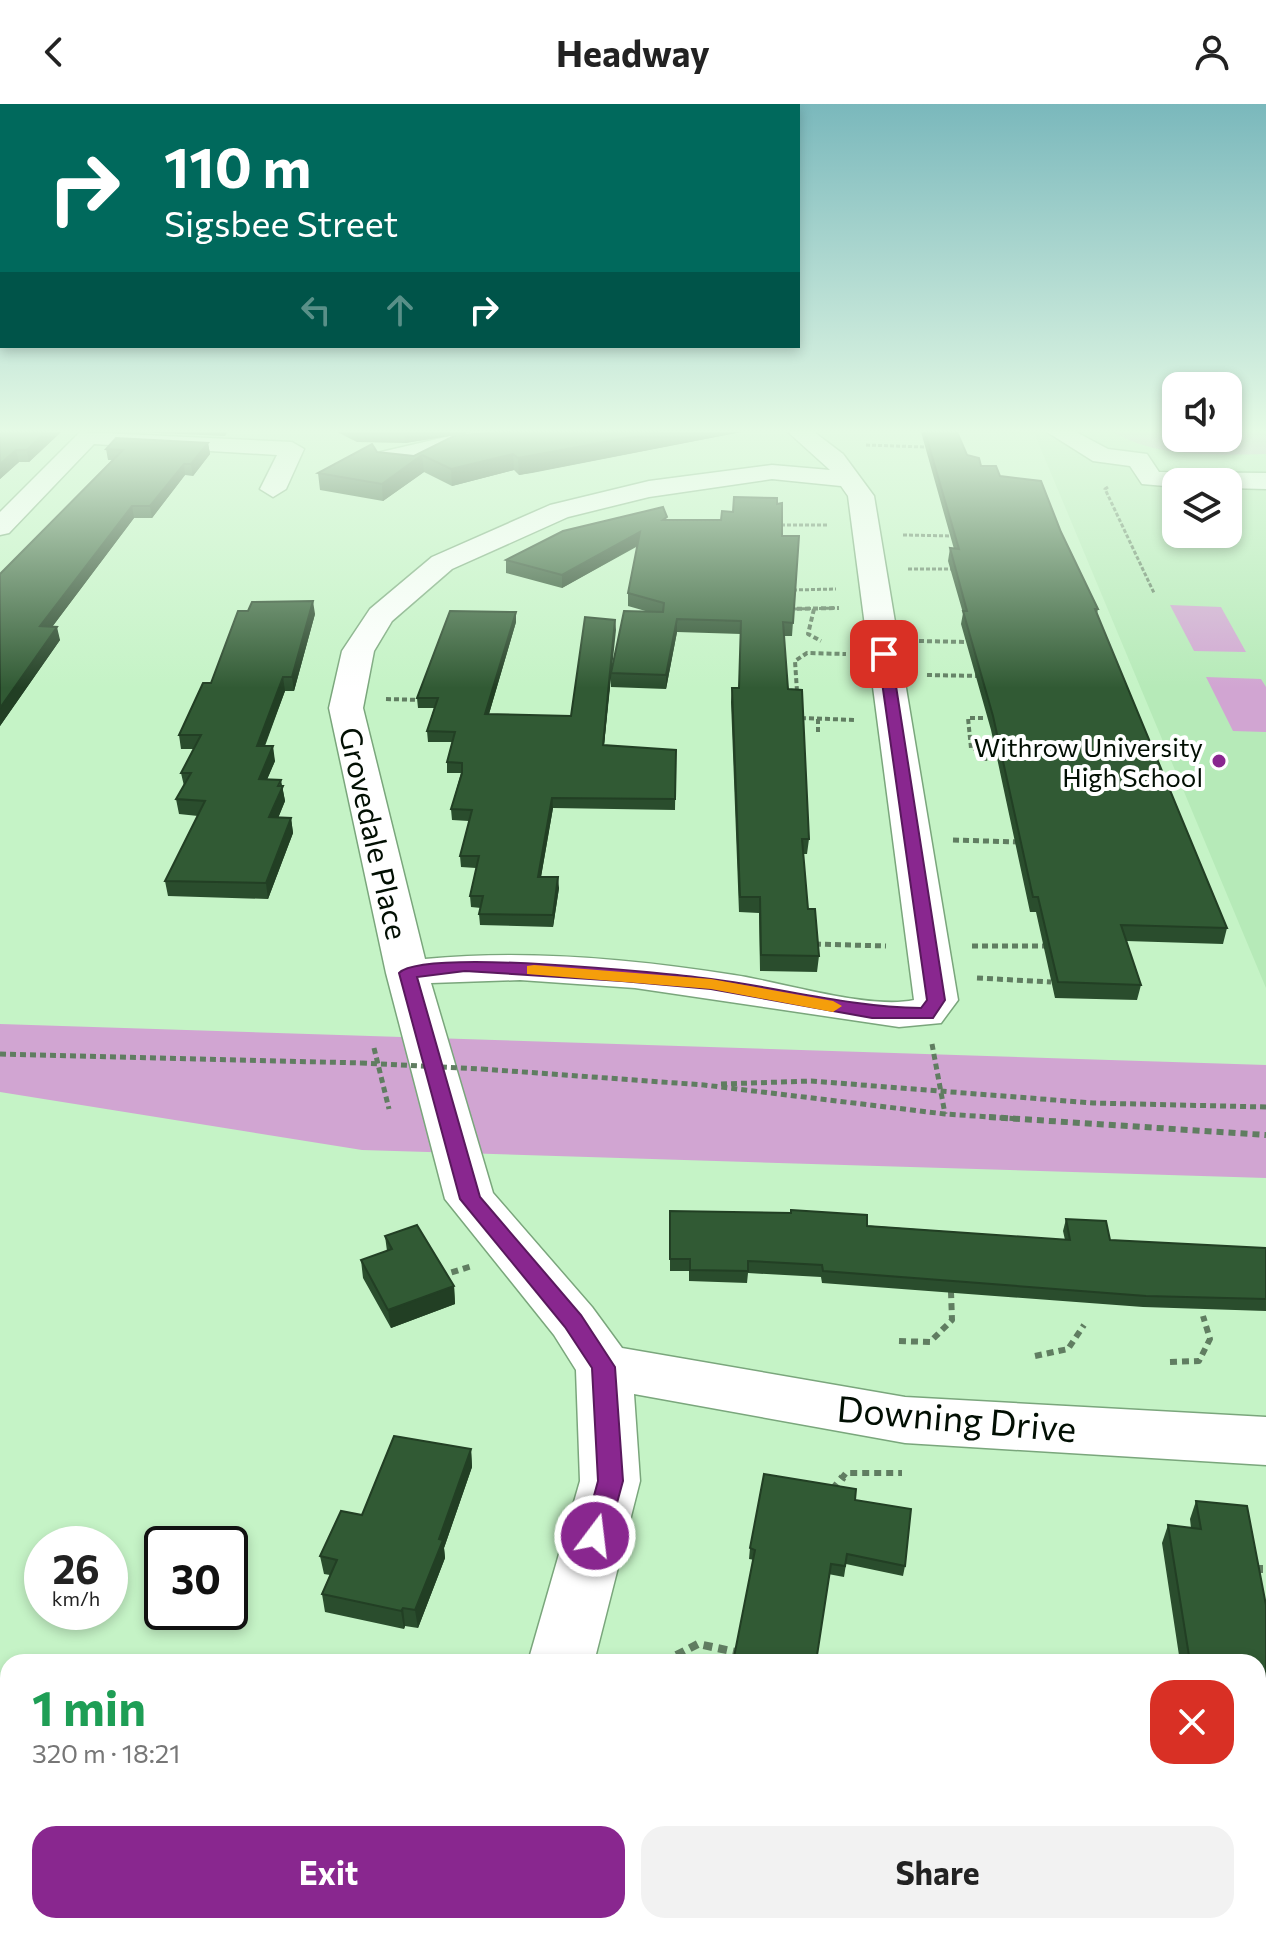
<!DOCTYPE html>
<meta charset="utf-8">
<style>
body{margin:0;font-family:Commissioner,sans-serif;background:#f2f2f2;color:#222;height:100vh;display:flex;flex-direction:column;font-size:30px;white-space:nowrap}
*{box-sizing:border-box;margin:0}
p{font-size:26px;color:#767676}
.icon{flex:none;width:44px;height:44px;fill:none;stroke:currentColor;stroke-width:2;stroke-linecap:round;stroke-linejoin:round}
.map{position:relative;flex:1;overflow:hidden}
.drawer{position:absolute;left:0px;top:1550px;width:1266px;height:280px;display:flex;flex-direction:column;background:#fff;border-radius:24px 24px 0 0;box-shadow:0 4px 12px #0003}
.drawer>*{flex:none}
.guide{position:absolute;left:0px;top:0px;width:800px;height:244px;box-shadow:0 4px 12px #0003;background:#00695c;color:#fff;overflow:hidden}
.buttons{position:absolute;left:1162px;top:268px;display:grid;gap:16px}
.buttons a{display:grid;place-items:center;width:80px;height:80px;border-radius:16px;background:#fff;box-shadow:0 4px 12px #0003;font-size:40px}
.speed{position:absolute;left:24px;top:1422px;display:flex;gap:16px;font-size:40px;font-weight:700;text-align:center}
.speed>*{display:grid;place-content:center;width:104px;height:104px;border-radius:50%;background:#fff;box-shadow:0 4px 12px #0003;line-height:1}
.speed small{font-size:20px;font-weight:400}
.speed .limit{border:4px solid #111;border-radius:12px;background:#fff;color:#111}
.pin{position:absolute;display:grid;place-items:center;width:68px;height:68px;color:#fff;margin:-34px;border-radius:16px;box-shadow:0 4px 12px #0006}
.me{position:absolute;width:88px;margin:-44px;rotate:15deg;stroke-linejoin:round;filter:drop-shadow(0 0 6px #0008)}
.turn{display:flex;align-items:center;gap:28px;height:168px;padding:0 32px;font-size:36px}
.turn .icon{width:104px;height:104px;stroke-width:2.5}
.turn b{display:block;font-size:56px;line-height:68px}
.lanes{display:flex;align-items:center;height:76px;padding:0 32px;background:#0003;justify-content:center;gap:40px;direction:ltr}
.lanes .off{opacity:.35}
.round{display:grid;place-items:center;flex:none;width:84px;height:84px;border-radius:24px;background:#f2f2f2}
.headline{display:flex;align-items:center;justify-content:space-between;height:136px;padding:0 32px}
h1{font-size:48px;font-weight:700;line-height:60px;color:#1e9e55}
.button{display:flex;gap:16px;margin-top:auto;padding:16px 32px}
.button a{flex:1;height:92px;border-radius:24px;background:#89278f;color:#fff;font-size:32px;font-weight:700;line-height:92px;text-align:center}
.button a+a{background:#f2f2f2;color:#222}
header{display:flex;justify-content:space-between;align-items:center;height:104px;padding:0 32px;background:#fff;font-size:36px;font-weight:700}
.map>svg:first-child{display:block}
.built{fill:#b6eab8;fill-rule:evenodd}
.green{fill:#d1a5d2}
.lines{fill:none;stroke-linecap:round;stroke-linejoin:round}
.minor-casing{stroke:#7aa67c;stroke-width:3}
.path-far4{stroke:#607d61;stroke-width:3;stroke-dasharray:4 2;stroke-linecap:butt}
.path-far3{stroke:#607d61;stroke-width:4;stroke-dasharray:5 3;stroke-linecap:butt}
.path-far2{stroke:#607d61;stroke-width:5;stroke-dasharray:6 4;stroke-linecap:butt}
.path-far1{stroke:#607d61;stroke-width:6;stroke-dasharray:7 5;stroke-linecap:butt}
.path{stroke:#607d61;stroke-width:8;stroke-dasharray:9 6;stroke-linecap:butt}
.minor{fill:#fff;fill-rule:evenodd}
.path-bridge{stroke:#607d61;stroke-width:5;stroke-dasharray:6 4;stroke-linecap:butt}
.wall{fill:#2a4d2d}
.shaded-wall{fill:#223f24}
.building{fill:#315a34;stroke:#223f24;stroke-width:2}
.route{fill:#89278f;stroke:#59195d;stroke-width:2}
.slow{fill:#f59e0b}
.poi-dot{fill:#89278f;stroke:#fff;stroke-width:3}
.labels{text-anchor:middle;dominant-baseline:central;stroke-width:8;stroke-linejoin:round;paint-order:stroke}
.far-poi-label{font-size:26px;fill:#020f03;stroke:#fff;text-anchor:end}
.street-label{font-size:30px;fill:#020f03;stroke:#fff}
.near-street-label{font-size:36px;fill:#020f03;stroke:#fff}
</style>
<header><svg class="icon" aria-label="back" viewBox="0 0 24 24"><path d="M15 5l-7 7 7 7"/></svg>Headway<svg class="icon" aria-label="person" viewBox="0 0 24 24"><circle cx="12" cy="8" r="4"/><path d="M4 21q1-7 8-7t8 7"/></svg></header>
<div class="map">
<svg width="1266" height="1830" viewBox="0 0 1266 1830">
<rect width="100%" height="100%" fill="#c5f3c6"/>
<!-- built -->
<path class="built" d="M968 328H1176V334H1228V328H1266V884L1035 331ZM1176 378H1228V430H1176Z"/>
<!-- green -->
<g class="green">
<path d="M1113 328H1176V334H1228V328H1266V350C1216 351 1157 354 1113 328Z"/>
<polygon points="1170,501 1221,503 1246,548 1194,547"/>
<polygon points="1206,573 1261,575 1266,583 1266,628 1233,627"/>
<polygon points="0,920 1266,961 1266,1074 362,1046 0,988"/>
</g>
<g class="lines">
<defs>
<g id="minor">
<polygon points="80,328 292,338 304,345 286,385 273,393 260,385 277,351 94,340 9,429 0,431 0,408"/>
<path d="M489 328H560L548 335 454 346C421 358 426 376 379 362L376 357 381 348 450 332Z"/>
<path d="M788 328H814L843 350 874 392 958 896 941 919 899 923 635 884 520 876 431 879 493 1089 592 1203 622 1244 905 1293 1266 1313V1361L905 1339 634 1290 640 1377 594 1558H528L580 1377 576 1266 554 1231 445 1095 386 869 329 604 342 547 370 505 432 453 550 401 649 377 772 361 830 366ZM772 375 841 382 848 392 914 896C870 906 782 878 734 871 633 855 527 845 425 855L363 604 374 547 392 517 452 465 568 413 649 393Z"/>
<polygon points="1047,328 1076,328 1108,345 1147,350 1159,368 1266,369 1266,385 1228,384 1228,378 1176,378 1176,383 1142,380 1130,362 1093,357"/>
<polygon points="451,1822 527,1822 525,1830 449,1830"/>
</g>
</defs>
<!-- minor casing -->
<use href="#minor" class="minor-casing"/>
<!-- path-far4 -->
<g class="path-far4">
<polyline points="866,341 925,343"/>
<polyline points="1108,383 1105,385 1154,489"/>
<polyline points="781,421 828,421"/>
<polyline points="903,431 953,432"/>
<polyline points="908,465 951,465"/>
<polyline points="793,486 836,485"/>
<polyline points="789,505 839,504"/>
</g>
<!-- path-far3 -->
<g class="path-far3">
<polyline points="789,505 839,504"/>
<polyline points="814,505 808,530 821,537"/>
<polyline points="919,537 966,538"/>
<polyline points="927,571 981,572"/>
<polyline points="797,587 795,557 807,549 846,550"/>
<polyline points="386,595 421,596"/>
<polyline points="801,614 856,616"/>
<polyline points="983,614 968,614 971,644 984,648 984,655 1001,655"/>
<polyline points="818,615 818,631"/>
</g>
<!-- path-far2 -->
<g class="path-far2">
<polyline points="953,736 1019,738"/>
<polyline points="815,840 886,842"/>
<polyline points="972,842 1046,842"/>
<polyline points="977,874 1051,878"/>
<polyline points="932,940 945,1010"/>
<polyline points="374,944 389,1005"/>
<polyline points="0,950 361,959"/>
<polyline points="482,965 704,981 945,1010 1020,1015"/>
<polyline points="721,980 811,977 1093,999 1266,1003"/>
</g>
<!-- path-far1 -->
<g class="path-far1">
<polyline points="989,1013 1266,1031"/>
<polyline points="440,1172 472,1162"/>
<polyline points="899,1237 930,1238 952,1216 951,1188"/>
<polyline points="1035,1252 1068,1245 1084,1221"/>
<polyline points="1170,1258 1199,1257 1210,1235 1203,1212"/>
<polyline points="841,1375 846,1369 902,1369"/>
</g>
<!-- path -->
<g class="path">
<polyline points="832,1387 843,1373"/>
<polyline points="1254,1465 1266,1465"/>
<polyline points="663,1558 698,1540 736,1548"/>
</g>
<!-- minor -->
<use href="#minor" class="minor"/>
<!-- path-bridge -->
<polyline class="path-bridge" points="361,959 482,965"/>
</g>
<!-- wall -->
<g class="wall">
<polygon points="0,328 61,328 29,358 19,358 0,375"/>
<polygon points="134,328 228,328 225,332"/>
<polygon points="337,328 474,328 405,339 357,338"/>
<polygon points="496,328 741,328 532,369 519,371 514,366 452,382 424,368 383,397 320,386 318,369 377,348 414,352"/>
<polygon points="921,328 957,328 967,351 981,362 1000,372 1061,428 1098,505 1097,510 1227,824 1223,840 1126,837 1141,881 1137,896 1055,894 1036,808 1030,808 991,626 961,520 963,509 948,457 950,444 954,445"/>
<polygon points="208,339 210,350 193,372 185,371 152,414 134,414 52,523 60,536 0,622 0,470 112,356 108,356 106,345"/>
<polygon points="667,416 782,432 799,432 792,532 784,532 788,585 809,735 807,750 803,750 808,805 819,852 817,868 760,867 759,809 739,808 731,598 732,584 739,584 741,530 677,528 666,585 611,583 611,570 604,641 676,646 675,706 553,704 541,773 559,784 553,823 480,821 479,810 481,804 471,803 470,792 476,764 461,763 460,752 469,717 452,716 451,705 461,669 447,669 447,658 452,638 428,638 427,627 434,604 418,604 417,594 516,508 516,518 489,610 571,612 615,516 611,569 649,508 628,502 628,489 638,442 562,484 506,469 506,456"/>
<polygon points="315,510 294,587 285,587 265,642 275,657 267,675 282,682 285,697 278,714 291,714 293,729 268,795 168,792 165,777 198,712 179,710 176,695 184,682 181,669 194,645 181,645 179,631 211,579"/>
<polygon points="670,1107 1065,1136 1063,1127 1066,1115 1110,1136 1266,1144 1266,1207 1143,1203 822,1179 821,1173 748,1169 747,1179 689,1177 689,1167 670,1167"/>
<polygon points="385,1132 454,1182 455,1200 391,1224 363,1174 361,1156 387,1147"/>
<polygon points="471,1345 472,1363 444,1444 445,1454 418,1524 405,1522 404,1525 325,1508 322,1490 330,1471 324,1470 320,1452 362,1411"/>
<polygon points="855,1396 905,1462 903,1472 846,1460 844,1473 749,1455 750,1444"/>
<polygon points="1196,1397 1247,1402 1266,1501 1266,1830 1219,1830 1217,1822 1258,1822 1258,1558 1180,1558 1162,1439 1168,1421 1191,1424 1190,1415"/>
</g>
<!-- shaded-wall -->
<g class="shaded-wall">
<polygon points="46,328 61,328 29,358 27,346"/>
<polygon points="404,328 474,328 405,339"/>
<polygon points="659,328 741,328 519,371 518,354"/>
<polygon points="208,339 210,350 193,372 191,360"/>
<polygon points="16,346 19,358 0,375 0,360"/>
<polygon points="513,350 514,366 452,382 451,365"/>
<polygon points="422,351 424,368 383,397 382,380"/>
<polygon points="184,360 185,371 152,414 150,402"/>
<polygon points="132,402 134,414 43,535 40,522"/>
<polygon points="640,428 640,440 562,484 562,471"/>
<polygon points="313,497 315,510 294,587 292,573"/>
<polygon points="516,508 516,518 486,620 485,610"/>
<polygon points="677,515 677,528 666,585 666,571"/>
<polygon points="615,516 616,526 603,651 603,641"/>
<polygon points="57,523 60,536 0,622 0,604"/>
<polygon points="283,573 285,587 259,656 257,642"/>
<polygon points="273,642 275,657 261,690 259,675"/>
<polygon points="281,676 285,697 272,729 269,713"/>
<polygon points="552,694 553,704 539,784 538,773"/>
<polygon points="291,714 293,729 268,795 266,779"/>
<polygon points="558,773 559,784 553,823 553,811"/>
<polygon points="454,1182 455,1200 391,1224 388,1206"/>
<polygon points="471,1345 472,1363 444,1444 445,1454 418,1524 415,1506 439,1435"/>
<polygon points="403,1504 405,1522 404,1525 401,1507"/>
<polygon points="293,1822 304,1822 301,1830 290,1830"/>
</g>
<!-- building -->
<g class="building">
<polygon points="0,328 46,328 27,346 16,346 0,360"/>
<polygon points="496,328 659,328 518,354 513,350 451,365 422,351 382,380 318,369 372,340 377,348 414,352 454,332"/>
<polygon points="925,328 957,328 967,351 979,354 981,362 996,362 1000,372 1041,377 1061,428 1098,505 1095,505 1227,824 1121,821 1141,881 1058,878 1038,793 1033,793 993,612 963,507 967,507 950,444 959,445"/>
<polygon points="116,334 208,339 191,360 184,360 150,402 132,402 40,522 57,523 0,604 0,470 123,346 106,345"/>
<polygon points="734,393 777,394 777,400 782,399 782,432 799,432 793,519 783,518 788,585 802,586 809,735 802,735 808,805 815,805 819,852 761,851 760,793 740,793 732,584 739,584 741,517 677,515 666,571 611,569 624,507 663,508 664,499 628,489 640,428 562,471 506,456 563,427 663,403 667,413 663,416 721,416 722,407 733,408"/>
<polygon points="313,497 292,573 283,573 257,642 273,642 259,675 281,676 278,682 283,682 269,713 291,714 266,779 165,777 205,697 176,695 191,669 181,669 201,631 179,631 203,579 211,579 238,507 248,507 252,498"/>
<polygon points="450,507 516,508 485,610 571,612 585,513 615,516 603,641 676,646 675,695 552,694 538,773 558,773 553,811 479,810 483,792 470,792 479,752 460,752 472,706 451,705 462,669 462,659 447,658 455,628 427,627 438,594 417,594"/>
<polygon points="791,1106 867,1111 867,1122 1070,1136 1066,1115 1106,1117 1110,1136 1266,1144 1266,1195 1146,1192 823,1167 822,1161 748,1157 748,1167 690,1166 690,1155 670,1155 670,1107 791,1109"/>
<polygon points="417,1121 454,1182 388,1206 361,1156 392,1145 385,1132"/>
<polygon points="394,1332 471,1345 439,1435 443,1436 415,1506 403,1504 401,1507 322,1490 337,1456 320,1452 341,1407 362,1411"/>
<polygon points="764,1370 856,1385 855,1396 911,1405 905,1462 847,1450 845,1462 831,1460 816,1558 733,1558 755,1446 750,1444"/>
<polygon points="1196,1397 1247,1402 1266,1501 1266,1830 1249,1830 1248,1825 1228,1822 1258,1822 1258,1558 1190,1558 1168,1421 1201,1425"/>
<polygon points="196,1822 293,1822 290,1830 192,1830"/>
<polygon points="682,1822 820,1822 819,1828 826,1830 680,1830"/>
</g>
<!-- sky -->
<linearGradient id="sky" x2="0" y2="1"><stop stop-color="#7ab8bc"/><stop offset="0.56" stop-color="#e5fae5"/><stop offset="1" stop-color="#e5fae5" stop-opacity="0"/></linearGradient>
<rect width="1266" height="584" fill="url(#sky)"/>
<!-- route -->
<path class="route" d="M884 547 891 550 945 896 933 914H872L711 885 622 877 465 867 417 873 480 1093 581 1211 615 1263 623 1377 608 1432 604 1440 595 1443 586 1440 583 1432 598 1377 592 1264 565 1223 460 1095 399 869C423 844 666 869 711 875 782 884 849 903 921 904L927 896 878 550Z"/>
<!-- slow -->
<polygon class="slow" points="534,861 711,875 833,897 842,902 833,908 711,885 527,870 527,862"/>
<!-- markers -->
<circle class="poi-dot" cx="1219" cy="657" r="8"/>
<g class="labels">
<!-- far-poi labels -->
<g class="far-poi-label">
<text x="1203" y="642">Withrow University<tspan x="1203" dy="30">High School</tspan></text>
</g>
<!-- street labels -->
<g class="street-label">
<text transform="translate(375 729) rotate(77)">Grovedale Place</text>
</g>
<!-- near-street labels -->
<g class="near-street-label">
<text transform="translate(957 1313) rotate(5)">Downing Drive</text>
</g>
</g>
</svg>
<div class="buttons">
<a><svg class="icon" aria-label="sound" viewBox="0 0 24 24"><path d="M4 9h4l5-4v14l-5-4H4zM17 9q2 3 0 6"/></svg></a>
<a><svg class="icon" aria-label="layers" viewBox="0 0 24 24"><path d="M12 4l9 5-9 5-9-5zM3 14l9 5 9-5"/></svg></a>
</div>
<div class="speed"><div>26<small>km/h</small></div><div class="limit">30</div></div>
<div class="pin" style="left:884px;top:550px;background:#d93025"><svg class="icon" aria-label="arrive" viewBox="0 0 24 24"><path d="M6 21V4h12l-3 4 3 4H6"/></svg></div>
<svg class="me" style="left:595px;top:1432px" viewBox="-20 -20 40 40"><circle r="17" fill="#89278f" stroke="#fff" stroke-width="3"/><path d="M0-11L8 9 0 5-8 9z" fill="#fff"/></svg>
<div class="guide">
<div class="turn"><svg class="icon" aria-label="right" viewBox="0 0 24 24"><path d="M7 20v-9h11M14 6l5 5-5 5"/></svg><div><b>110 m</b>Sigsbee Street</div></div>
<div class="lanes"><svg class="icon off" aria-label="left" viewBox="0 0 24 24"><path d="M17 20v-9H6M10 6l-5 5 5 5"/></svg><svg class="icon off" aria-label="ahead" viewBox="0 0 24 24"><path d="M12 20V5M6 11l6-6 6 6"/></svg><svg class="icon" aria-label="right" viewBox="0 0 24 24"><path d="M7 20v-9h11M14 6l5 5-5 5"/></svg></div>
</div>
<section class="drawer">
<div class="headline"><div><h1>1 min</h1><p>320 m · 18:21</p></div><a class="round" style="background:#d93025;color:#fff"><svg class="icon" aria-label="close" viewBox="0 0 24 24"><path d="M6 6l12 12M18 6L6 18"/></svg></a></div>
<div class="button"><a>Exit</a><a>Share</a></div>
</section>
</div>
